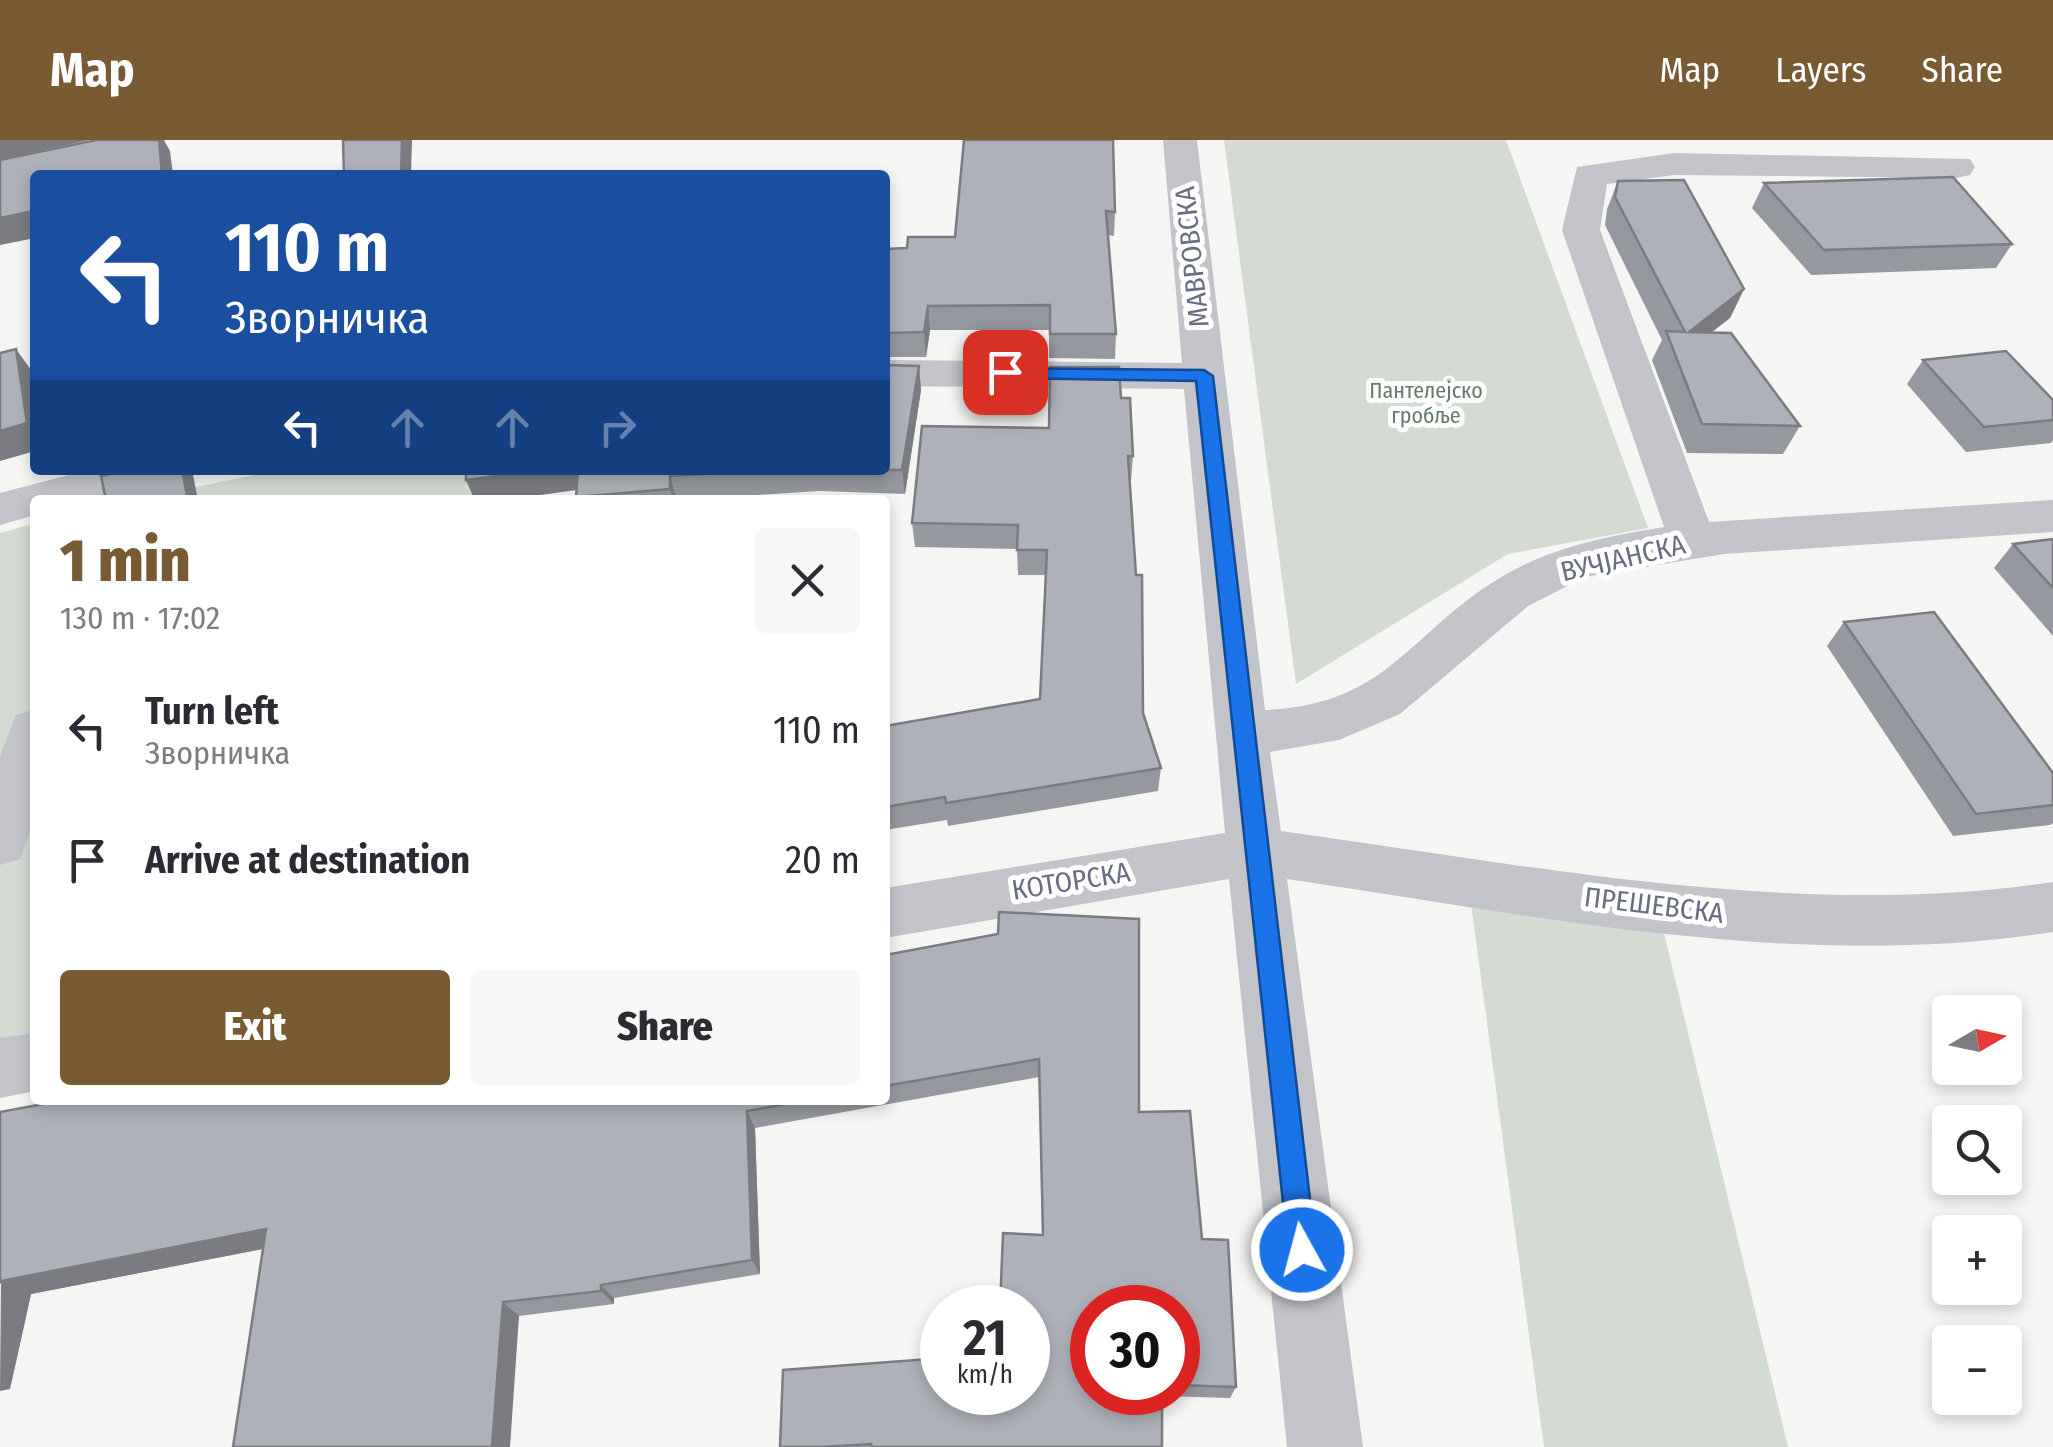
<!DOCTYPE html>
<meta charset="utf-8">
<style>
body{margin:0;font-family:"Fira Sans Condensed",sans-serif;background:#f7f7f7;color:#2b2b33;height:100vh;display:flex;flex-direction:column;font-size:38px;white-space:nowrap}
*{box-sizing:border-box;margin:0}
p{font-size:32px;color:#7c7c81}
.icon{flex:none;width:55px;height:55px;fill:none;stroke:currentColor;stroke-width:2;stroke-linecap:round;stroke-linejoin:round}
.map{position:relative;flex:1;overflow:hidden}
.sheet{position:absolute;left:30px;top:355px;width:860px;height:610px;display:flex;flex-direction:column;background:#fff;border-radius:10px;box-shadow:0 5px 15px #0003}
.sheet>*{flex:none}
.guide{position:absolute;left:30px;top:30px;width:860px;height:305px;border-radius:10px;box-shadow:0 5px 15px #0003;background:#1a4fa0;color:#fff;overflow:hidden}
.needle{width:65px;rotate:81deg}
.controls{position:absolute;left:1932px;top:855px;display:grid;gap:20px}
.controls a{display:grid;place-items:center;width:90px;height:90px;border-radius:10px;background:#fff;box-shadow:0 5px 15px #0003;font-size:50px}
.speed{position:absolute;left:920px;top:1145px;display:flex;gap:20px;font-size:50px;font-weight:700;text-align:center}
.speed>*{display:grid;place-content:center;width:130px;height:130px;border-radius:50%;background:#fff;box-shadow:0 5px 15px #0003;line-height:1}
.speed small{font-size:25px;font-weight:400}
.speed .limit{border:15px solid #d22;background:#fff;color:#111}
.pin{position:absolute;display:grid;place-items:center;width:85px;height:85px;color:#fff;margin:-42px;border-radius:20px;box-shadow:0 5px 15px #0006}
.me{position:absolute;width:110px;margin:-55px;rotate:353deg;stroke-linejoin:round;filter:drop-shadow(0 0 8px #0008)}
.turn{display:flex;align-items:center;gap:35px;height:210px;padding:0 30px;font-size:45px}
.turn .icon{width:130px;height:130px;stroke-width:2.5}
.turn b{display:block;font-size:70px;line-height:85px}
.lanes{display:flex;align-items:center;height:95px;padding:0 30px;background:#0003;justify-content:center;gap:50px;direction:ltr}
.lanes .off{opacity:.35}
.round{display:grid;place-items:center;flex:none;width:105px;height:105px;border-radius:10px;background:#f7f7f7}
.summary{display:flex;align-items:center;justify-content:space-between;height:170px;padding:0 30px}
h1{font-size:60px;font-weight:800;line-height:75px;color:#785b33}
.cta{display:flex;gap:20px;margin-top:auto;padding:20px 30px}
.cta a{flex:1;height:115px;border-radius:10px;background:#785b33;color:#fff;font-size:40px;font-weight:800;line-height:115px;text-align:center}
.cta a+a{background:#f7f7f7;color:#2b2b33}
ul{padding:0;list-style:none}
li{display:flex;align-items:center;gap:30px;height:130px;padding:0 30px}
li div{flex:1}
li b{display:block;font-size:38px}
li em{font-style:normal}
header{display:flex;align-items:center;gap:60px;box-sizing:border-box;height:140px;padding:0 50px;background:#785b33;color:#fff}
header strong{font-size:48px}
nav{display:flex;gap:55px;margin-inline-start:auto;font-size:35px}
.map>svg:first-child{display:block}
.green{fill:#d3dbd3}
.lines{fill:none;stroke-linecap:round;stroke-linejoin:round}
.minor{fill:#c2c4c9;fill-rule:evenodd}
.wall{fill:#96989f;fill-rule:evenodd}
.shaded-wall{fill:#7a7c82}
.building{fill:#aeb1b9;stroke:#7a7c82;stroke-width:2.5}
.route{fill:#1a73e8;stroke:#114b97;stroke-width:2.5}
.labels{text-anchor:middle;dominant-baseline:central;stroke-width:10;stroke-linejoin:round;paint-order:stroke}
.far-park-label{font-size:22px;fill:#667a69;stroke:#fff}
.street-label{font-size:28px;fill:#686d82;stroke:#fff}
</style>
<header>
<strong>Map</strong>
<nav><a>Map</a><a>Layers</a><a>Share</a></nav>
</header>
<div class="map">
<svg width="2053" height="1307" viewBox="0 0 2053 1307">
<rect width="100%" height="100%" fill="#f5f6f3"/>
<!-- green -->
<g class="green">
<polygon points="1224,0 1506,0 1648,388 1508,414 1296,544"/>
<polygon points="279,330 475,330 474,360 131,360"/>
<polygon points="35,383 35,914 0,921 0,393"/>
<polygon points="1470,756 1662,785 1788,1307 1544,1307"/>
</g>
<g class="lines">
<!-- minor -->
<g class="minor">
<path d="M1163 0H1197L1265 570C1387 565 1407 495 1498 439 1548 408 1607 396 1664 387L1562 90 1577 27 1674 13 1970 19 1975 27 1970 35 1957 38 1674 35 1607 44 1600 90 1709 382 2053 360V392L1724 414 1585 437 1528 466 1400 574 1339 600 1270 612 1281 691C1536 726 1796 780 2053 742V792C1798 832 1540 776 1287 739L1363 1307H1287L1229 739 885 798V748L1225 693 1184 249 885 246V220L1182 223Z"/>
<polygon points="88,330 168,330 161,341 90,360 35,360 35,375 0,385 0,353"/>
<polygon points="35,569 35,679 20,719 0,725 0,616 16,575"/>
<polygon points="35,893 35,951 0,958 0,898"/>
</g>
</g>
<!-- wall -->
<g class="wall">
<polygon points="964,0 1115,72 1114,96 1108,95 1116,194 1115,219 1049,218 1049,190 930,190 926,217 885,217 885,109 907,108 955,97"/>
<polygon points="1618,41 1744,149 1730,178 1711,192 1800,286 1783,314 1687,313 1652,220 1662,200 1605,85 1607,69"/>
<polygon points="1764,43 2012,104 1996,128 1811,135 1752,68"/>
<polygon points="1923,220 2053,260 2053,300 2051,303 1966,312 1907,244"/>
<polygon points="919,226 921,250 905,354 819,351 679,360 577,360 577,350 505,360 475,360 466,340 466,330 885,330"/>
<polygon points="1121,258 1133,316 1131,341 1130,341 1143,573 1161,628 1158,651 948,686 947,680 885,690 885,586 1040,559 1046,435 1018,435 1017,409 915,407 912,383 1049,288"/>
<polygon points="2053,399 2053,496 1994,428 2013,404"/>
<polygon points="1844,482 2053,633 2053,683 2050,685 1953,696 1827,506"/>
<path d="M885 815 1139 972 1202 1099 1236 1247 1230 1258 1162 1256V1307H780L1028 1252 1042 1094 1039 937 755 988 760 1134 614 1158V1164L519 1176 263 1109 31 1154 10 1249 65 960H885ZM1178 1168V1252H1092Z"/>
</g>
<!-- shaded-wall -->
<g class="shaded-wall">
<polygon points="0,0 89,0 0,20"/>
<polygon points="159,0 164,0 170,11 173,35 162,35"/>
<polygon points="402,0 412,0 411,35 401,35"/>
<polygon points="33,71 35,74 35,98 0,105 0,78"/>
<polygon points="1744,149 1730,178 1675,221 1689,192"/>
<polygon points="928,166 930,190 926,217 924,192"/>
<polygon points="16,209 34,234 35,311 0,321 0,291"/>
<polygon points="919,226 921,250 905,354 902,330"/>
<polygon points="182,330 192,330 198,360 188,360"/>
<polygon points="538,330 581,330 587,348 505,360 475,360 466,340"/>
<polygon points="670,336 677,360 673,360 670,349"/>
<polygon points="747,971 755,988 760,1134 752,1120"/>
<polygon points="266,1089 288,1104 31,1154 10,1249 0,1251 1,1141"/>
<polygon points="601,1145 614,1158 614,1164 601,1151"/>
<polygon points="503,1162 519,1176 510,1307 492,1307"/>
</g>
<!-- building -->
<g class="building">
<polygon points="96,0 159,0 162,35 35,35 35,80 33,81 33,71 0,78 0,20"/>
<polygon points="343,0 402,0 401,35 344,35"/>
<polygon points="964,0 1113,0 1115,72 1106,71 1116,194 1050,194 1050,165 928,166 924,192 885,193 885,109 907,108 908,97 955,97"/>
<polygon points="1953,37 2012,104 1824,110 1764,43"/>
<polygon points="1684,40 1744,149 1689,192 1731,193 1800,286 1702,284 1666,191 1685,192 1615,57 1618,41"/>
<polygon points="16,209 27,283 0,291 0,213"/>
<polygon points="2006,211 2053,260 2053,280 1984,287 1923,220"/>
<polygon points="885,225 919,226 902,330 885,330"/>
<polygon points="1050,227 1119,227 1121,258 1130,258 1133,316 1128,316 1136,435 1142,435 1143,573 1161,628 946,663 945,657 885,667 885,586 1040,559 1047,410 1017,410 1018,385 912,383 922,286 1049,288"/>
<polygon points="124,330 182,330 188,360 106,360 101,336"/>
<polygon points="466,330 538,330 466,340"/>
<polygon points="578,330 772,330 670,336 670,349 576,357"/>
<polygon points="2053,399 2053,448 2013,404"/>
<polygon points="1934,472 2053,633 2053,665 1976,674 1844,482"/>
<polygon points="999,772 1139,779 1139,972 1190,971 1202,1099 1228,1100 1236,1247 1178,1245 1178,1168 1092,1168 1092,1252 1162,1252 1162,1307 872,1307 871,1304 821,1307 780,1307 783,1230 942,1218 942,1252 1028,1252 1028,1168 1000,1168 1003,1093 1043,1095 1039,919 885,946 885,815 998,794"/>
<polygon points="65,960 809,960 747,971 752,1120 601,1145 601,1151 503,1162 492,1307 233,1307 266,1089 1,1141 0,1143 0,972"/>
</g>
<!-- route -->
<polygon class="route" points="999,228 1204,230 1213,236 1316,1110 1312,1120 1302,1124 1292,1120 1288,1110 1196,241 1005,238 999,236"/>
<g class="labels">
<!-- far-park labels -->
<g class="far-park-label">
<text x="1426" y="250">Пантелејско<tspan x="1426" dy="25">гробље</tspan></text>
</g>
<!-- street labels -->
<g class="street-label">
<text transform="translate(1192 117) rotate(-96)">МАВРОВСКА</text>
<text transform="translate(1623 418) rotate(-13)">ВУЧЈАНСКА</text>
<text transform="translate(1071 741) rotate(-9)">КОТОРСКА</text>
<text transform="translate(1654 765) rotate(7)">ПРЕШЕВСКА</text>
</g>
</g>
</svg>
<div class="controls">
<a><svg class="needle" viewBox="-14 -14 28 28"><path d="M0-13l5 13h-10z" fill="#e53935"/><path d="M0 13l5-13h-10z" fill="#7c7c81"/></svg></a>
<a><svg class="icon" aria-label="search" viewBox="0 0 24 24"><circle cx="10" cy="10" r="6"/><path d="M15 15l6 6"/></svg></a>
<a>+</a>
<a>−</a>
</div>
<div class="speed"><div>21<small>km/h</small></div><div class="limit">30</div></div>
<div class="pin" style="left:1005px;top:232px;background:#d93025"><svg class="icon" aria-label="arrive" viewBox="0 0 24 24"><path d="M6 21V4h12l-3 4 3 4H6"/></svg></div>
<svg class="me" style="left:1302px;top:1110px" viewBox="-20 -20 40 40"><circle r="17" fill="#1a73e8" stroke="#fff" stroke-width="3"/><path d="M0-11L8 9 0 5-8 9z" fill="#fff"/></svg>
<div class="guide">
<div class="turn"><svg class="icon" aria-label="left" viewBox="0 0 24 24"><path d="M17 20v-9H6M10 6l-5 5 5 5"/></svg><div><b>110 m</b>Зворничка</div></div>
<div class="lanes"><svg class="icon" aria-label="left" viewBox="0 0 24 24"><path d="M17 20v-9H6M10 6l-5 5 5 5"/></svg><svg class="icon off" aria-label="ahead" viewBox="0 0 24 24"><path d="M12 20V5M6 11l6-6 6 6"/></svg><svg class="icon off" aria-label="ahead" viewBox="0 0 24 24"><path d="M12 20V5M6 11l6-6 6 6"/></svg><svg class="icon off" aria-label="right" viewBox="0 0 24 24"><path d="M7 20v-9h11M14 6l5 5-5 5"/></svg></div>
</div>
<section class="sheet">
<div class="summary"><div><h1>1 min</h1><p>130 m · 17:02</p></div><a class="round"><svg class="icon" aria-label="close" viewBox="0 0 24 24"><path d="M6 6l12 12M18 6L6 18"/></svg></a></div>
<ul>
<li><svg class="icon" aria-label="left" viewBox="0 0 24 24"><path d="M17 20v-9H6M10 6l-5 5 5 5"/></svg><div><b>Turn left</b><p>Зворничка</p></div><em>110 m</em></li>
<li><svg class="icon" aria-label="arrive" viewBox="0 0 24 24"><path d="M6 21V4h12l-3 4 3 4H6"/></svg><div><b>Arrive at destination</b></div><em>20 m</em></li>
</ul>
<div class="cta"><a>Exit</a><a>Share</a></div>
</section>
</div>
